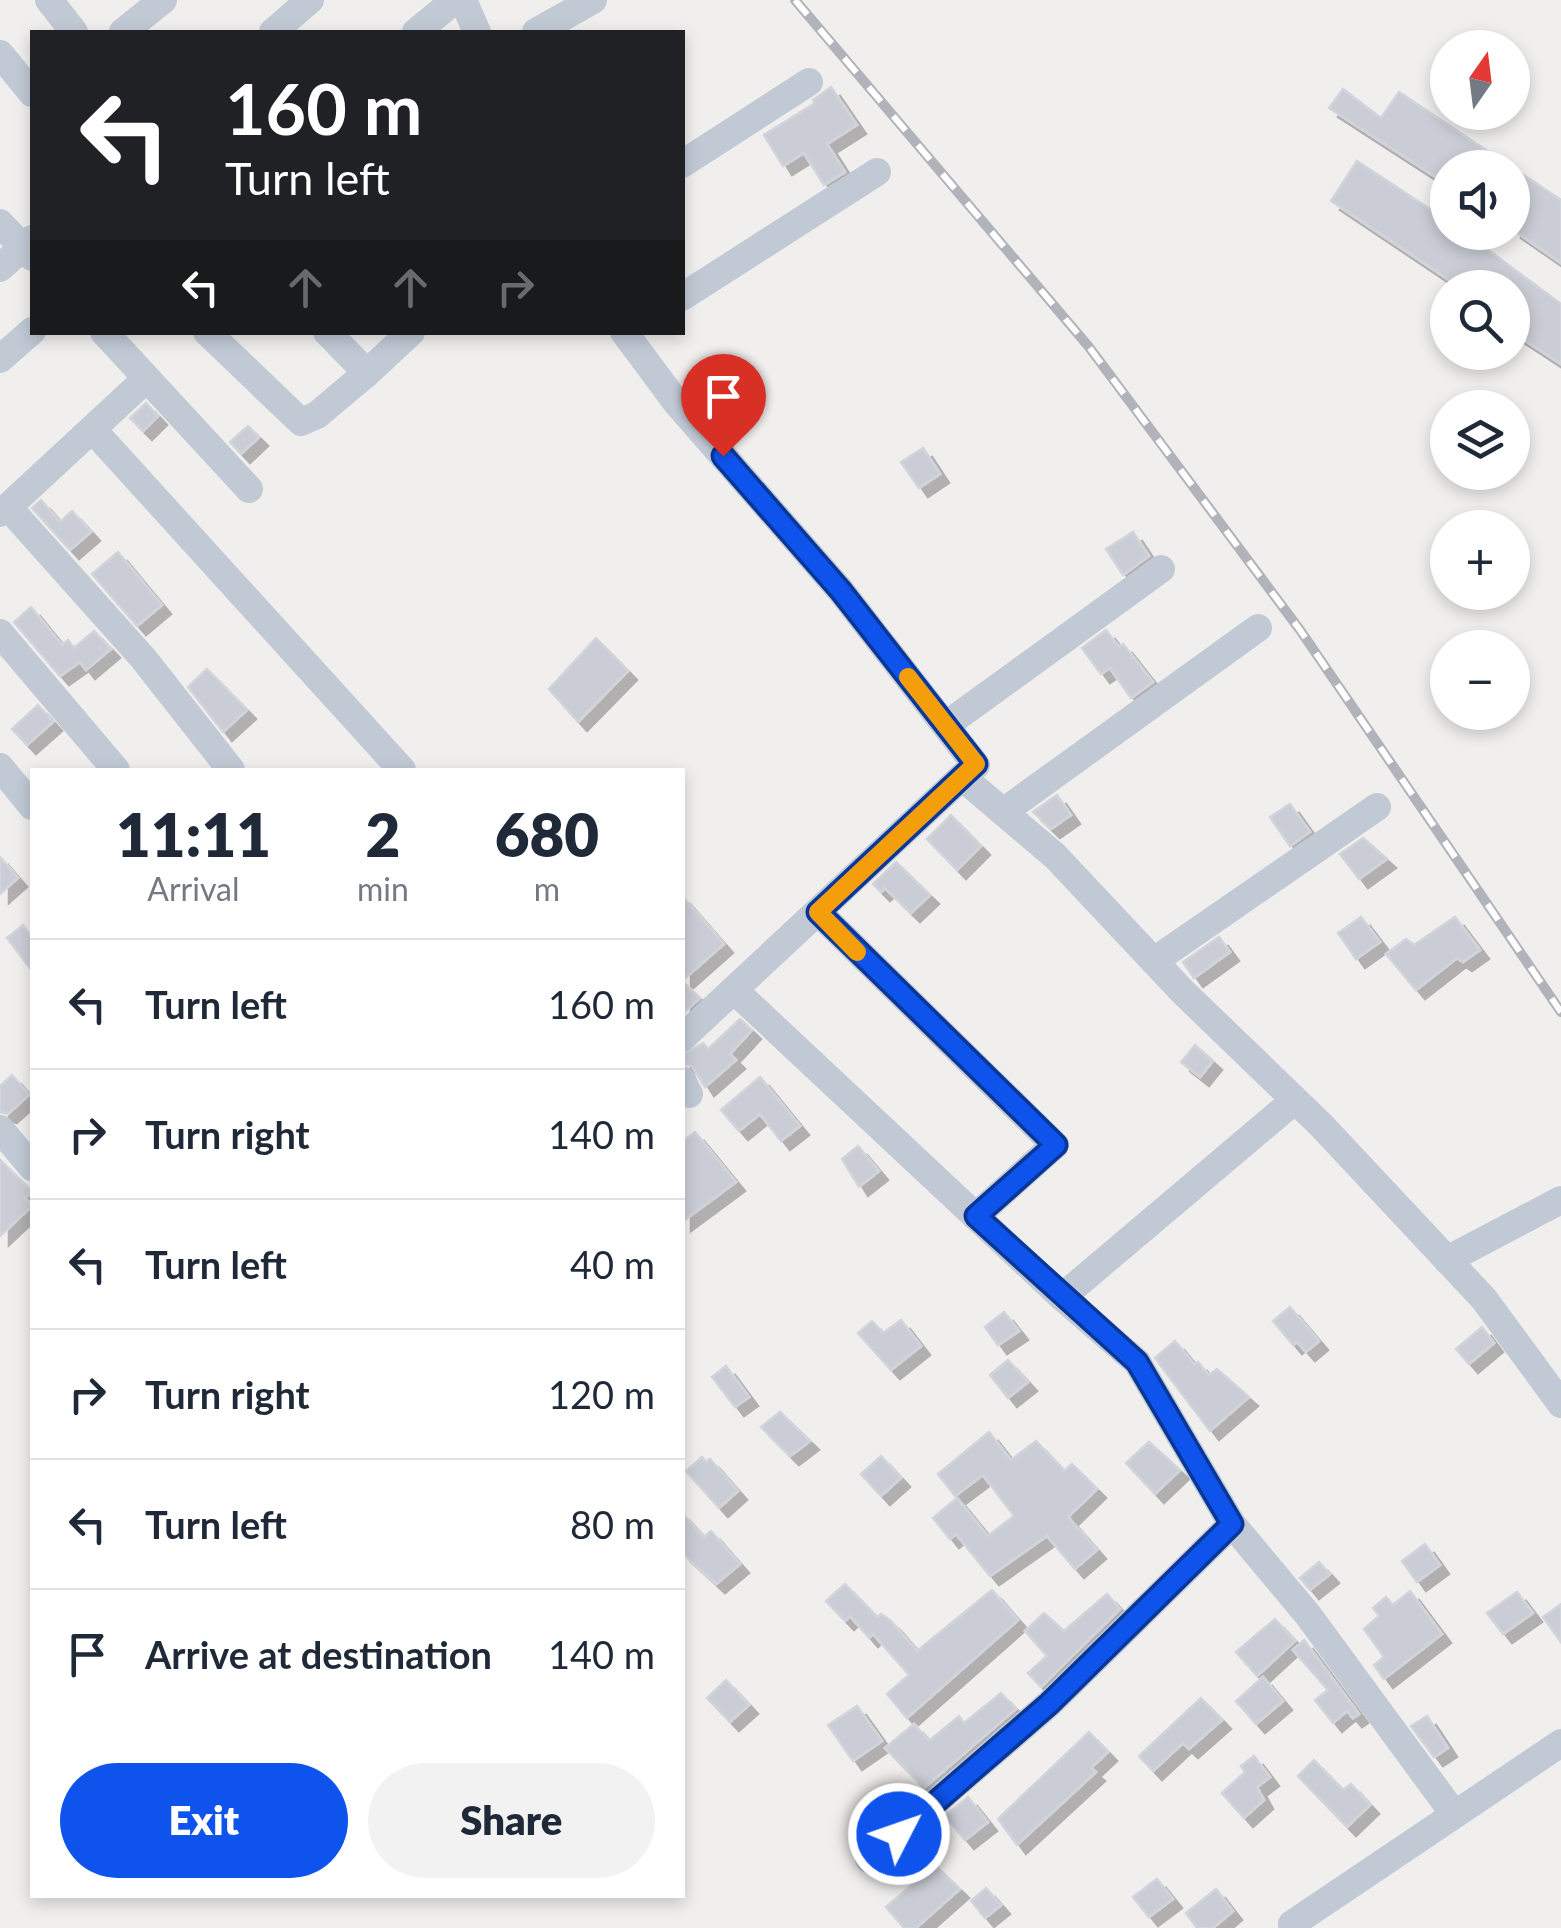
<!DOCTYPE html>
<meta charset="utf-8">
<style>
body{margin:0;font-family:Lato,sans-serif;background:#f2f2f3;color:#1f2937;height:100vh;display:flex;flex-direction:column;font-size:38px;white-space:nowrap}
*{box-sizing:border-box;margin:0}
p{font-size:32px;color:#747a83}
.icon{flex:none;width:55px;height:55px;fill:none;stroke:currentColor;stroke-width:2;stroke-linecap:round;stroke-linejoin:round}
.map{position:relative;flex:1;overflow:hidden}
.panel{position:absolute;left:30px;top:768px;width:655px;height:1130px;display:flex;flex-direction:column;background:#fff;border-radius:0px;box-shadow:0 5px 15px #0003}
.panel>*{flex:none}
.top-card{position:absolute;left:30px;top:30px;width:655px;height:305px;border-radius:0px;box-shadow:0 5px 15px #0003;background:#202124;color:#fff;overflow:hidden}
.needle{width:65px;rotate:14deg}
.fabs{position:absolute;left:1430px;top:30px;display:grid;gap:20px}
.fabs a{display:grid;place-items:center;width:100px;height:100px;border-radius:50%;background:#fff;box-shadow:0 5px 15px #0003;font-size:50px}
.pin{position:absolute;display:grid;place-items:center;width:85px;height:85px;color:#fff;margin:-102px -42px;border-radius:50% 50% 50% 0;rotate:-45deg;box-shadow:0 0 10px #0007}
.pin .icon{rotate:45deg}
.me{position:absolute;width:110px;margin:-55px;rotate:49deg;stroke-linejoin:round;filter:drop-shadow(0 0 8px #0008)}
.turn{display:flex;align-items:center;gap:35px;height:210px;padding:0 30px;font-size:45px}
.turn .icon{width:130px;height:130px;stroke-width:2.5}
.turn b{display:block;font-size:70px;line-height:85px}
.lanes{display:flex;align-items:center;height:95px;padding:0 30px;background:#0003;justify-content:center;gap:50px;direction:ltr}
.lanes .off{opacity:.35}
.eta{display:flex;justify-content:space-evenly;align-items:center;height:170px;text-align:center}
.eta b{font-size:60px;font-weight:800;line-height:70px}
.cta{display:flex;gap:20px;margin-top:auto;padding:20px 30px}
.cta a{flex:1;height:115px;border-radius:60px;background:#0e54ec;color:#fff;font-size:40px;font-weight:800;line-height:115px;text-align:center}
.cta a+a{background:#f2f2f3;color:#1f2937}
ul{padding:0;list-style:none}
li{display:flex;align-items:center;gap:30px;height:130px;padding:0 30px;border-top:2px solid #e0e1e3}
li div{flex:1}
li b{display:block;font-size:38px}
li em{font-style:normal}
.map>svg:first-child{display:block}
.building{fill:#cacdd5;stroke:#d2d4db;stroke-width:2.5;filter:url(#shadow)}
.lines{fill:none;stroke-linecap:round;stroke-linejoin:round}
.minor{stroke:#c1c9d5;stroke-width:28}
.rail-casing{stroke:#b0b3ba;stroke-width:10}
.rail{stroke:#fff;stroke-width:6;stroke-dasharray:19;stroke-linecap:butt}
.route-casing{stroke:#093799;stroke-width:25}
.route{stroke:#0e54ec;stroke-width:18}
.slow{stroke:#f59e0b;stroke-width:18}
</style>
<div class="map">
<svg width="1561" height="1928" viewBox="0 0 1561 1928">
<defs>
<filter id="shadow"><feDropShadow dx="9" dy="9" stdDeviation="0" flood-color="#0004"/></filter>
</defs>
<rect width="100%" height="100%" fill="#f1efee"/>
<!-- building -->
<g class="building">
<polygon points="831,87 857,125 827,144 845,172 824,185 804,153 783,166 764,135 815,103 813,100"/>
<polygon points="1343,89 1381,118 1399,92 1561,200 1561,263 1512,229 1512,168 1448,168 1448,185 1329,108"/>
<polygon points="1357,161 1448,221 1448,232 1464,232 1561,304 1561,364 1512,332 1512,288 1461,288 1331,201"/>
<polygon points="146,403 158,416 143,431 130,418"/>
<polygon points="248,426 259,437 241,454 230,442"/>
<polygon points="923,448 940,474 919,488 901,462"/>
<polygon points="41,500 60,522 72,511 91,532 70,550 32,508"/>
<polygon points="1133,532 1149,556 1123,575 1106,549"/>
<polygon points="118,552 162,605 137,626 92,574"/>
<polygon points="31,607 62,645 68,640 74,648 94,631 111,649 86,670 80,662 60,676 14,622"/>
<polygon points="1106,630 1119,647 1123,644 1153,682 1131,698 1110,668 1101,674 1082,648"/>
<polygon points="596,638 628,671 578,722 549,689"/>
<polygon points="207,669 247,710 223,732 188,687"/>
<polygon points="38,705 53,722 27,745 12,729"/>
<polygon points="1057,795 1071,815 1051,829 1033,812"/>
<polygon points="1290,804 1310,832 1290,846 1270,817"/>
<polygon points="951,815 981,846 957,870 927,839"/>
<polygon points="1363,838 1387,859 1359,879 1340,854"/>
<polygon points="0,857 18,878 0,894"/>
<polygon points="896,862 930,895 911,913 885,888 881,892 873,884"/>
<polygon points="682,896 724,944 682,981"/>
<polygon points="1361,917 1380,942 1356,959 1338,933"/>
<polygon points="1455,917 1480,950 1463,962 1457,958 1416,990 1386,954 1406,939 1414,945"/>
<polygon points="23,925 32,938 32,971 7,938"/>
<polygon points="1219,937 1230,952 1194,978 1183,962"/>
<polygon points="682,981 700,998 682,1014"/>
<polygon points="740,1019 752,1030 730,1054 736,1060 705,1087 692,1066 682,1063 682,1055 703,1043 708,1049"/>
<polygon points="1195,1045 1213,1061 1200,1077 1181,1062"/>
<polygon points="12,1075 29,1095 8,1114 0,1112 0,1086"/>
<polygon points="760,1077 800,1126 781,1141 760,1114 739,1131 721,1110"/>
<polygon points="695,1132 736,1182 682,1222 682,1142"/>
<polygon points="858,1146 879,1171 859,1187 842,1159"/>
<polygon points="0,1160 32,1191 25,1198 32,1206 0,1236"/>
<polygon points="1290,1307 1319,1341 1306,1352 1297,1342 1293,1345 1273,1321"/>
<polygon points="1004,1312 1019,1331 998,1345 985,1327"/>
<polygon points="901,1320 921,1346 891,1370 858,1333 872,1321 883,1333"/>
<polygon points="1482,1327 1494,1343 1469,1364 1456,1349"/>
<polygon points="1175,1341 1195,1365 1198,1362 1209,1375 1217,1369 1249,1397 1210,1431 1155,1358"/>
<polygon points="1008,1360 1028,1382 1008,1398 990,1375"/>
<polygon points="726,1366 749,1397 735,1407 712,1377"/>
<polygon points="780,1412 810,1441 790,1456 761,1427"/>
<polygon points="989,1432 1011,1460 1036,1441 1064,1471 1072,1464 1097,1489 1068,1517 1097,1550 1075,1569 1047,1536 990,1576 956,1534 950,1539 933,1518 957,1498 988,1536 1014,1516 983,1475 955,1496 938,1474"/>
<polygon points="1149,1442 1180,1470 1155,1494 1126,1463"/>
<polygon points="881,1456 901,1478 881,1496 861,1474"/>
<polygon points="702,1457 706,1462 710,1459 738,1491 719,1508 686,1471"/>
<polygon points="682,1513 704,1537 711,1531 740,1564 716,1584 682,1553"/>
<polygon points="1425,1544 1440,1565 1417,1582 1402,1561"/>
<polygon points="1319,1562 1330,1574 1310,1590 1300,1578"/>
<polygon points="845,1584 877,1617 881,1614 891,1621 917,1651 992,1590 1018,1620 907,1718 887,1694 909,1675 873,1634 869,1638 850,1616 845,1621 826,1601"/>
<polygon points="1410,1591 1442,1634 1384,1679 1374,1665 1384,1657 1364,1629 1379,1616 1373,1608 1386,1597 1393,1605"/>
<polygon points="1517,1592 1533,1613 1503,1634 1487,1613"/>
<polygon points="1107,1594 1120,1609 1041,1687 1028,1673 1047,1656 1025,1631 1044,1613 1064,1631"/>
<polygon points="1561,1604 1561,1642 1543,1617"/>
<polygon points="1275,1619 1295,1641 1257,1676 1236,1652"/>
<polygon points="1304,1640 1359,1714 1353,1718 1347,1711 1333,1723 1315,1700 1328,1690 1293,1650"/>
<polygon points="1263,1677 1283,1701 1256,1724 1236,1701"/>
<polygon points="726,1680 749,1705 730,1722 707,1698"/>
<polygon points="1001,1693 1016,1709 924,1788 885,1748 914,1724 929,1741 959,1716 964,1723"/>
<polygon points="1201,1698 1222,1720 1189,1749 1183,1743 1153,1771 1139,1756"/>
<polygon points="857,1706 882,1741 853,1761 828,1725"/>
<polygon points="1427,1716 1448,1748 1434,1757 1411,1726"/>
<polygon points="1089,1732 1108,1752 1091,1768 1096,1772 1017,1845 998,1819"/>
<polygon points="1254,1756 1270,1777 1257,1787 1264,1800 1244,1818 1222,1793 1245,1772 1241,1766"/>
<polygon points="1314,1760 1343,1790 1351,1784 1370,1805 1347,1827 1298,1776"/>
<polygon points="968,1797 988,1822 965,1840 945,1816"/>
<polygon points="913,1844 960,1889 916,1928 904,1928 886,1907 914,1883 895,1860"/>
<polygon points="1157,1879 1173,1899 1149,1917 1133,1897"/>
<polygon points="986,1888 1001,1905 985,1918 971,1901"/>
<polygon points="1216,1889 1233,1911 1213,1928 1197,1928 1186,1913"/>
</g>
<g class="lines">
<!-- minor -->
<g class="minor">
<polyline points="49,0 74,32"/>
<polyline points="463,0 477,32"/>
<polyline points="123,32 163,0"/>
<polyline points="273,32 310,0"/>
<polyline points="416,32 455,0"/>
<polyline points="536,32 593,0"/>
<polyline points="0,54 32,93"/>
<polyline points="682,164 809,82"/>
<polyline points="0,223 32,257"/>
<polyline points="0,268 32,239"/>
<polyline points="682,297 877,172"/>
<polyline points="104,332 249,489"/>
<polyline points="207,332 301,422 317,415 367,373"/>
<polyline points="327,332 367,373 411,332"/>
<polyline points="624,332 676,402 841,591 976,765 962,777 1055,856 1182,991 1321,1125 1484,1299 1561,1404"/>
<polyline points="0,359 32,331"/>
<polyline points="93,430 402,770"/>
<polyline points="8,507 146,379"/>
<polyline points="0,513 8,507 143,658 231,770"/>
<polyline points="0,633 116,770"/>
<polyline points="946,725 1161,569"/>
<polyline points="0,767 32,806"/>
<polyline points="1003,812 1258,628"/>
<polyline points="818,912 1055,1145 976,1216"/>
<polyline points="1154,961 1377,807"/>
<polyline points="734,990 1062,1297 1295,1100"/>
<polyline points="682,1038 962,777"/>
<polyline points="682,1080 689,1094"/>
<polyline points="0,1129 32,1167"/>
<polyline points="1447,1260 1561,1200"/>
<polyline points="1232,1524 1308,1615 1454,1814"/>
<polyline points="869,1859 1049,1704 1232,1524 1137,1362 1062,1297"/>
<polyline points="1292,1924 1561,1743"/>
</g>
<defs>
<polyline id="rail" points="795,0 1089,347 1300,630 1561,1012"/>
</defs>
<!-- rail casing -->
<use href="#rail" class="rail-casing"/>
<!-- rail -->
<use href="#rail" class="rail"/>
</g>
<g class="lines">
<defs>
<polyline id="route" points="723,456 841,591 976,764 818,912 1056,1145 976,1216 1137,1362 1232,1524 1049,1704 899,1834"/>
</defs>
<!-- route casing -->
<use href="#route" class="route-casing"/>
<!-- route -->
<use href="#route" class="route"/>
<!-- slow -->
<polyline class="slow" points="857,952 818,912 976,764 908,677"/>
</g>
</svg>
<div class="fabs">
<a><svg class="needle" viewBox="-14 -14 28 28"><path d="M0-13l5 13h-10z" fill="#e53935"/><path d="M0 13l5-13h-10z" fill="#747a83"/></svg></a>
<a><svg class="icon" aria-label="sound" viewBox="0 0 24 24"><path d="M4 9h4l5-4v14l-5-4H4zM17 9q2 3 0 6"/></svg></a>
<a><svg class="icon" aria-label="search" viewBox="0 0 24 24"><circle cx="10" cy="10" r="6"/><path d="M15 15l6 6"/></svg></a>
<a><svg class="icon" aria-label="layers" viewBox="0 0 24 24"><path d="M12 4l9 5-9 5-9-5zM3 14l9 5 9-5"/></svg></a>
<a>+</a>
<a>−</a>
</div>
<div class="pin" style="left:723px;top:456px;background:#d93025"><svg class="icon" aria-label="arrive" viewBox="0 0 24 24"><path d="M6 21V4h12l-3 4 3 4H6"/></svg></div>
<svg class="me" style="left:899px;top:1834px" viewBox="-20 -20 40 40"><circle r="17" fill="#0e54ec" stroke="#fff" stroke-width="3"/><path d="M0-11L8 9 0 5-8 9z" fill="#fff"/></svg>
<div class="top-card">
<div class="turn"><svg class="icon" aria-label="left" viewBox="0 0 24 24"><path d="M17 20v-9H6M10 6l-5 5 5 5"/></svg><div><b>160 m</b>Turn left</div></div>
<div class="lanes"><svg class="icon" aria-label="left" viewBox="0 0 24 24"><path d="M17 20v-9H6M10 6l-5 5 5 5"/></svg><svg class="icon off" aria-label="ahead" viewBox="0 0 24 24"><path d="M12 20V5M6 11l6-6 6 6"/></svg><svg class="icon off" aria-label="ahead" viewBox="0 0 24 24"><path d="M12 20V5M6 11l6-6 6 6"/></svg><svg class="icon off" aria-label="right" viewBox="0 0 24 24"><path d="M7 20v-9h11M14 6l5 5-5 5"/></svg></div>
</div>
<section class="panel">
<div class="eta">
<div><b>11:11</b><p>Arrival</p></div>
<div><b>2</b><p>min</p></div>
<div><b>680</b><p>m</p></div>
</div>
<ul>
<li><svg class="icon" aria-label="left" viewBox="0 0 24 24"><path d="M17 20v-9H6M10 6l-5 5 5 5"/></svg><div><b>Turn left</b></div><em>160 m</em></li>
<li><svg class="icon" aria-label="right" viewBox="0 0 24 24"><path d="M7 20v-9h11M14 6l5 5-5 5"/></svg><div><b>Turn right</b></div><em>140 m</em></li>
<li><svg class="icon" aria-label="left" viewBox="0 0 24 24"><path d="M17 20v-9H6M10 6l-5 5 5 5"/></svg><div><b>Turn left</b></div><em>40 m</em></li>
<li><svg class="icon" aria-label="right" viewBox="0 0 24 24"><path d="M7 20v-9h11M14 6l5 5-5 5"/></svg><div><b>Turn right</b></div><em>120 m</em></li>
<li><svg class="icon" aria-label="left" viewBox="0 0 24 24"><path d="M17 20v-9H6M10 6l-5 5 5 5"/></svg><div><b>Turn left</b></div><em>80 m</em></li>
<li><svg class="icon" aria-label="arrive" viewBox="0 0 24 24"><path d="M6 21V4h12l-3 4 3 4H6"/></svg><div><b>Arrive at destination</b></div><em>140 m</em></li>
</ul>
<div class="cta"><a>Exit</a><a>Share</a></div>
</section>
</div>
